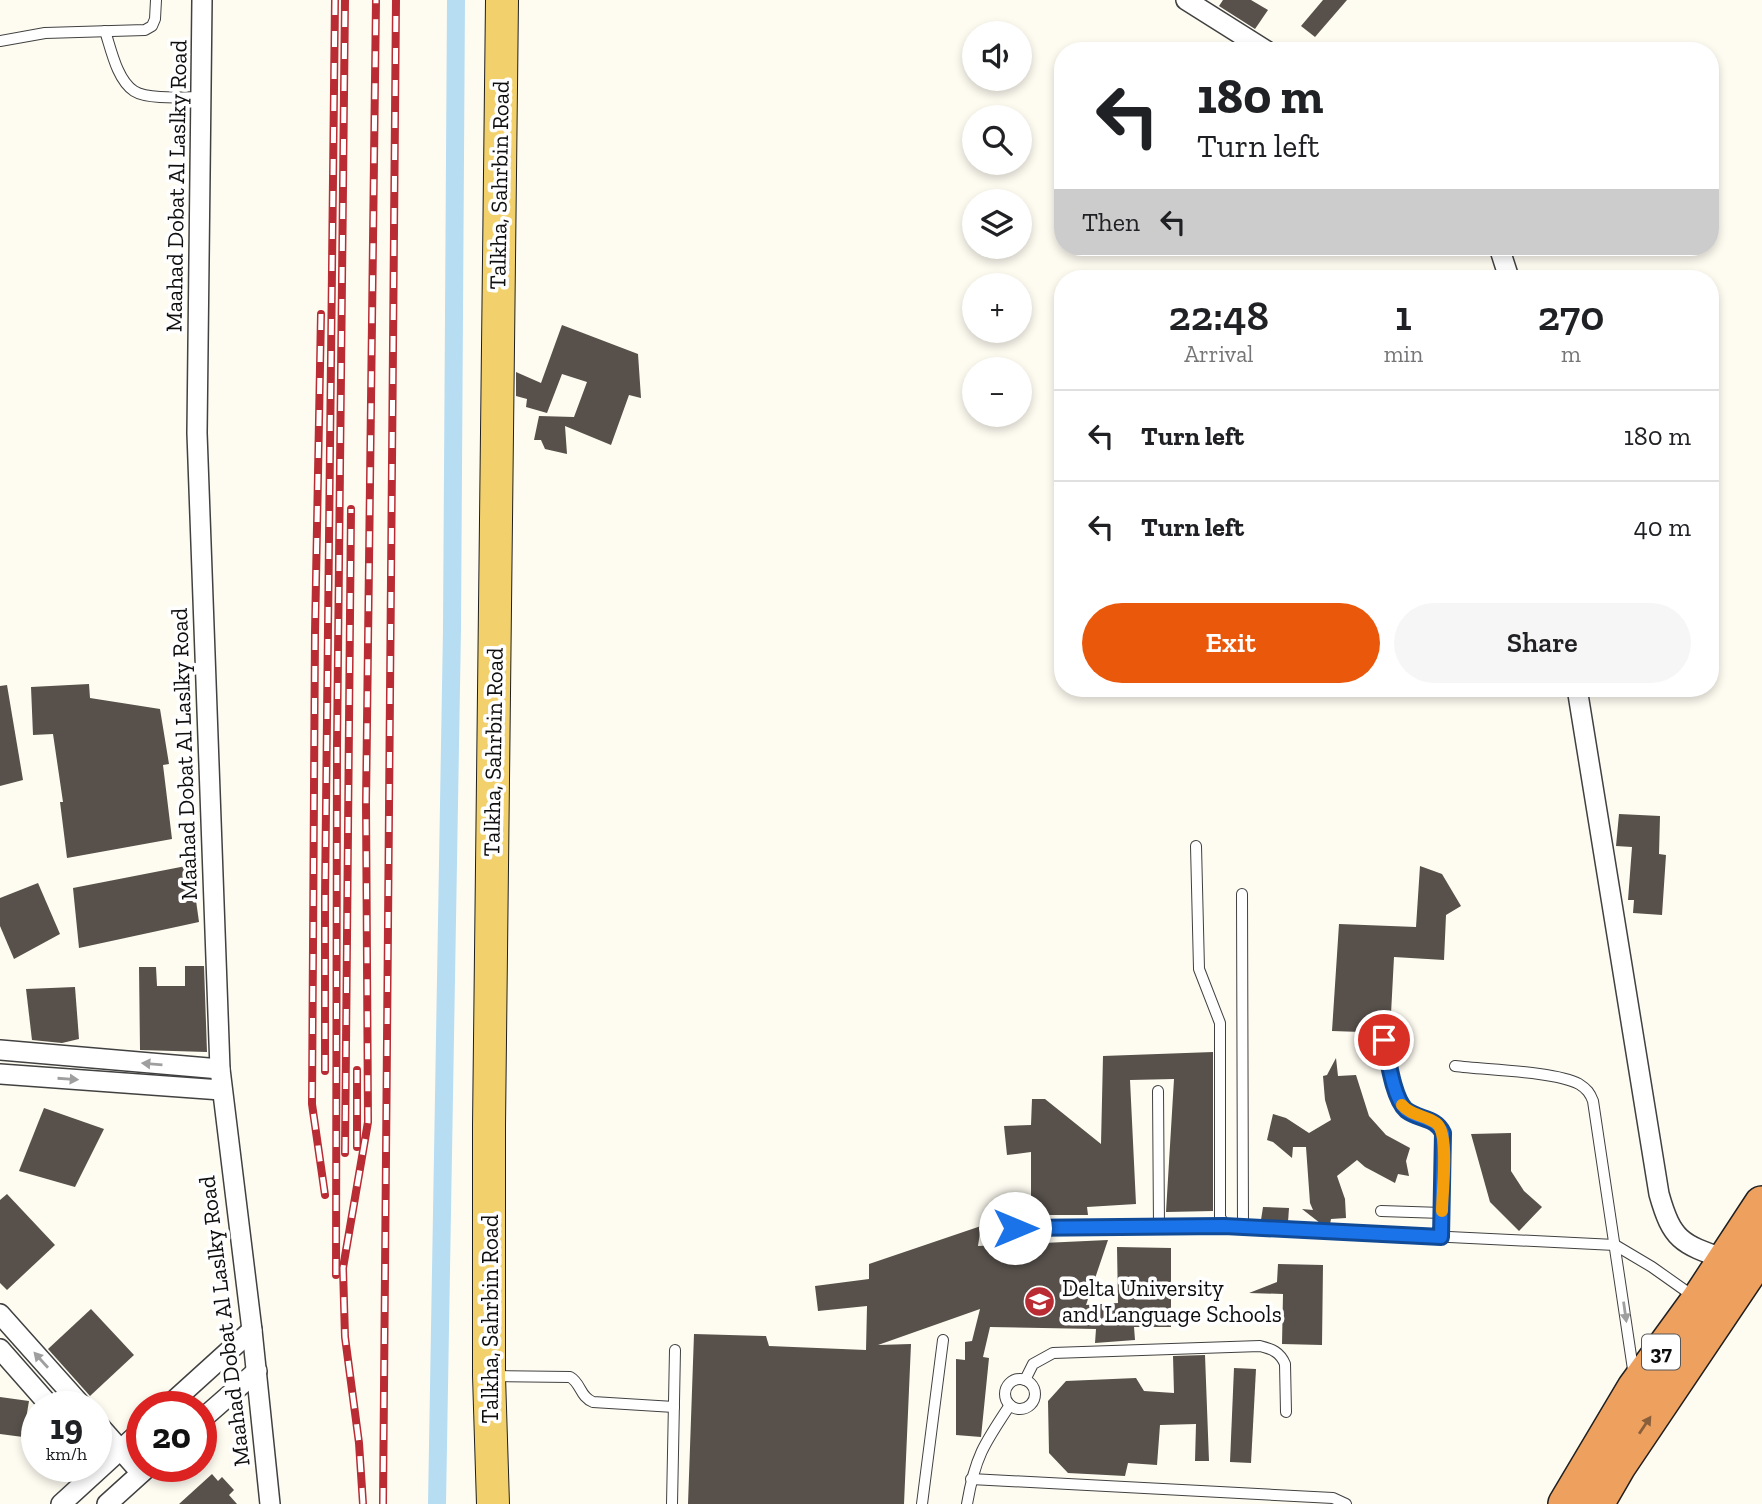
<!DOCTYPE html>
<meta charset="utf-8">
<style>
body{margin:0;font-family:"Zilla Slab",serif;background:#f6f6f6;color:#202124;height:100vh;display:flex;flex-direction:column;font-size:26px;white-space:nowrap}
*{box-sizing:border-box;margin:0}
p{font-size:23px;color:#757577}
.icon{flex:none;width:38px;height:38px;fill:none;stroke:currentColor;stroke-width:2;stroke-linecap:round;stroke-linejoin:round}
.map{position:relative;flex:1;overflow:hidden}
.sheet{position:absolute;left:1054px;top:270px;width:665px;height:427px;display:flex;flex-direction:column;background:#fff;border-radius:28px;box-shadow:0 4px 10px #0003}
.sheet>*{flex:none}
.top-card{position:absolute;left:1054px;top:42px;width:665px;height:214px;border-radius:28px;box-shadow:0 4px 10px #0003;background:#fff;color:#202124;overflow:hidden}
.fabs{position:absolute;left:962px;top:21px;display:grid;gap:14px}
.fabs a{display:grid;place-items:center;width:70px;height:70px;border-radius:50%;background:#fff;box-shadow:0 4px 10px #0003;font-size:35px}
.speed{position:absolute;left:21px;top:1391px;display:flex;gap:14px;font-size:35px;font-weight:700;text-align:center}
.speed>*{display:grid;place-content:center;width:91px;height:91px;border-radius:50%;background:#fff;box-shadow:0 4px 10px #0003;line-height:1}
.speed small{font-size:18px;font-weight:400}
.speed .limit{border:10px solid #d22;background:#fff;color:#111}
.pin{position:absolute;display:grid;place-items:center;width:60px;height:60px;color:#fff;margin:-30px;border:4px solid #fff;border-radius:50%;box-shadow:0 2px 7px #0007}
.me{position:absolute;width:77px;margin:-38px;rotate:90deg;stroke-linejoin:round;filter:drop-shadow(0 0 5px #0008)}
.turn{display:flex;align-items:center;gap:24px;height:147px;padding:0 28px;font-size:32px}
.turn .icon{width:91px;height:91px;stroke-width:2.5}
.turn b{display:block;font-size:49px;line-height:60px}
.then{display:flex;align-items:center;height:66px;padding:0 28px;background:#0003;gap:14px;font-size:26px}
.eta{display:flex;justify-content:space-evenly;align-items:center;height:119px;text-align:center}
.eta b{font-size:42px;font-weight:600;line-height:49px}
.action{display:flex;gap:14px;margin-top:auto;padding:14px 28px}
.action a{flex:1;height:80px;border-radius:42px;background:#ea580c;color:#fff;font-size:28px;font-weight:600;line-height:80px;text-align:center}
.action a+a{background:#f6f6f6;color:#202124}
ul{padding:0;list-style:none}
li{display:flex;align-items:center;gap:21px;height:91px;padding:0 28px;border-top:2px solid #e0e0e0}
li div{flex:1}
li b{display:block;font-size:26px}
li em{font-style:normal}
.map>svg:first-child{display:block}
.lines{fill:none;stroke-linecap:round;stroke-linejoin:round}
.canal{stroke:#b7ddf3;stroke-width:18}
.building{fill:#57504b}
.lane-casing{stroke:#414141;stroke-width:12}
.street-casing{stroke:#414141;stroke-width:22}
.primary-casing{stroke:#1f1f1f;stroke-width:34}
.highway-casing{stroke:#1f1f1f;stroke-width:38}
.lane{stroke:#fff;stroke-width:10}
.street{stroke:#fff;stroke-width:19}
.primary{stroke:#f2d16d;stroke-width:32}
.highway{stroke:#eea05f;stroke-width:35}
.rail-casing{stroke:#b92c33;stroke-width:8}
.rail{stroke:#fff;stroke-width:5;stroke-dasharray:16;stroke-linecap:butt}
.oneway{fill:#9f9f9f}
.oneway2{fill:#895e3b}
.route-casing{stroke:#114b97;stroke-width:18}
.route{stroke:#1a73e8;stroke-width:12}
.slow{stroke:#f59e0b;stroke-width:12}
.labels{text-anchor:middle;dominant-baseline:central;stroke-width:7;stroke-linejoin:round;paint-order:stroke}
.shield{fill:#fff;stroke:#565656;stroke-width:2}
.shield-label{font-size:21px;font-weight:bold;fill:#0e0e0e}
.street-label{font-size:23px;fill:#0e0e0e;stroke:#fff}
.poi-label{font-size:23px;fill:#0e0e0e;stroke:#fff;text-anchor:start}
</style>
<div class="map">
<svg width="1762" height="1504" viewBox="0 0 1762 1504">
<rect width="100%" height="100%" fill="#fefcf1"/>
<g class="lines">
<!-- canal -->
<polyline class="canal" points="437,1504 452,629 456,0"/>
</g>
<!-- building -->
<g class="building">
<polygon points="1223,0 1251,0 1268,10 1255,29 1219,6"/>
<polygon points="1323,0 1347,0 1315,37 1301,26"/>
<polygon points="562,325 638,354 641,398 629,395 611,445 565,426 567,454 545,449 541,440 534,440 539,416 574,417 587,382 562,374 547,413 526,407 527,399 516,396 516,372 541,383"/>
<polygon points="89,684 90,698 160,709 169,764 163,765 172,839 67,858 60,802 63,802 53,734 33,735 31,687"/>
<polygon points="7,685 23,780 0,786 0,686"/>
<polygon points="1619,814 1660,816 1659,854 1666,855 1662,915 1633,913 1634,900 1628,900 1632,847 1616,846"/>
<polygon points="191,865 199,922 79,948 73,888"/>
<polygon points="1420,866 1442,874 1461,906 1446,915 1444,960 1394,957 1390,1033 1332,1031 1339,924 1416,927"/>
<polygon points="38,883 60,934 14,959 0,926 0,898"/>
<polygon points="185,966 204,966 207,1052 140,1050 139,967 156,967 157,986 185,986"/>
<polygon points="75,987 79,1039 62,1043 32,1040 26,989"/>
<polygon points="1213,1052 1213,1211 1166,1212 1174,1079 1130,1080 1136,1204 1087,1207 1088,1215 1031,1215 1031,1152 1007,1155 1004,1126 1031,1125 1032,1099 1045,1099 1101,1144 1103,1056"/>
<polygon points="1336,1058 1338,1076 1356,1075 1369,1116 1386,1135 1410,1148 1406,1161 1409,1176 1398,1174 1395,1183 1365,1167 1357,1160 1337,1176 1345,1199 1346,1218 1331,1219 1330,1224 1320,1223 1302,1209 1313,1210 1310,1203 1306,1147 1293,1147 1292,1158 1273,1142 1267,1140 1273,1114 1286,1118 1309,1133 1331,1120 1325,1100 1323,1076 1327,1075"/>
<polygon points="44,1108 104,1129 75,1187 19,1171"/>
<polygon points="1511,1133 1511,1171 1524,1191 1542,1207 1519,1231 1490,1202 1471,1134"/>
<polygon points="7,1194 55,1245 7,1290 0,1283 0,1200"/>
<polygon points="1263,1207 1289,1208 1288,1222 1261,1220"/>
<polygon points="981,1226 978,1246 1108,1240 1086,1305 1118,1303 1117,1247 1171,1248 1171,1327 1134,1327 1135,1340 1095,1343 1096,1329 990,1327 983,1357 989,1358 981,1437 956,1435 956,1359 965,1360 965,1342 972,1341 980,1309 878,1345 911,1344 904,1504 688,1504 694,1334 766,1336 769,1346 866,1350 867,1306 818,1311 815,1286 869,1279 869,1264"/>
<polygon points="1278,1264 1323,1265 1322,1345 1282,1344 1283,1294 1249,1293 1277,1282"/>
<polygon points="91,1309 134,1355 90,1396 48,1349"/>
<polygon points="1205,1355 1209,1461 1195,1461 1196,1424 1160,1425 1157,1465 1128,1463 1125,1476 1068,1473 1049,1453 1048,1401 1066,1381 1136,1378 1144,1391 1174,1393 1173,1356"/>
<polygon points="1234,1368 1256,1369 1251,1463 1230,1462"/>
<polygon points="0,1397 29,1401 23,1437 0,1434"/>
<polygon points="212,1474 218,1481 222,1477 234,1490 229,1495 237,1504 179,1504"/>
</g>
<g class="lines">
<defs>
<g id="lane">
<path d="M105 31C111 49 117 80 134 91 148 100 185 97 202 97"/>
<polyline points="0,41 45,33 145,30 152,26 155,19 156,0"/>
<polyline points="1196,846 1199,969 1220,1023 1220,1217 1225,1226 1615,1245 1652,1267 1693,1296"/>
<polyline points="1242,894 1243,1228"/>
<path d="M1384 1040C1388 1058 1393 1098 1406 1110 1419 1120 1436 1117 1443 1133L1441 1237"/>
<path d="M1455 1066C1485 1070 1555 1071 1579 1084 1587 1089 1590 1093 1593 1101L1634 1376"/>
<polyline points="1158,1091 1159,1227"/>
<polyline points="1381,1211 1442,1213"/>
<polyline points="1015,1228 1225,1226"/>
<path d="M494 1376 570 1377C581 1383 580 1397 593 1402L674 1407"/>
<circle cx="1020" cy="1394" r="15"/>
<path d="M1025 1380 1033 1364 1053 1353 1260 1346C1272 1349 1280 1352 1285 1364L1286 1412"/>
<polyline points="971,1479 1333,1498 1346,1504"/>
<polyline points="672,1504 675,1350"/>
<polyline points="922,1504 943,1340"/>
<path d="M967 1504C975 1457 984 1444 1010 1405"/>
</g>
<g id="street">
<polyline points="202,0 197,433 220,1069 252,1330 270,1504"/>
<polyline points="1186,0 1267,51"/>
<polyline points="1499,247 1509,278"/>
<path d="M1577 688 1659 1194C1672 1240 1681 1244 1725 1259"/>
<polyline points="0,1050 220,1069"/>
<polyline points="0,1074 221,1090"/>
<polyline points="0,1314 83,1407"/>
<polyline points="0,1349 51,1407"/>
<polyline points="167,1407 252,1330"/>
<polyline points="201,1420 257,1371"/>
<polyline points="96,1422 141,1473"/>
<polyline points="61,1504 142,1430"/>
<polyline points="107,1504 149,1466"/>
</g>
<polyline id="primary" points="493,1504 489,1376 489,1126 502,0"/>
<g id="highway">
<polyline points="1566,1504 1635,1388 1699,1300 1762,1204"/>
<polyline points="1596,1504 1618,1466 1762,1252"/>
</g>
</defs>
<!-- lane casing -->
<use href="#lane" class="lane-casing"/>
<!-- street casing -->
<use href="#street" class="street-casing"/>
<!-- primary casing -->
<use href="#primary" class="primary-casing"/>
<!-- highway casing -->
<use href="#highway" class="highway-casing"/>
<!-- lane -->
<use href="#lane" class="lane"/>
<!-- street -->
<use href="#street" class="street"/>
<!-- primary -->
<use href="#primary" class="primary"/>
<!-- highway -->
<use href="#highway" class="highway"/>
<defs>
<g id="rail">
<polyline points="321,314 315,633 312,1104 325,1195"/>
<polyline points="325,1071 325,898 335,0"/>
<polyline points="357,1147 357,1070"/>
<polyline points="345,1153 351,509"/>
<polyline points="336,1275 337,748 345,0"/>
<polyline points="363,1504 359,1443 345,1337 343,1268 368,1122 366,804 376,0"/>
<polyline points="383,1504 396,0"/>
</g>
</defs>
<!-- rail casing -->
<use href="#rail" class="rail-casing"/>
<!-- rail -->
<use href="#rail" class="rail"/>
</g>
<!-- one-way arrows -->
<defs><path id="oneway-solid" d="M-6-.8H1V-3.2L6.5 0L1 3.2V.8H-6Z" transform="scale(1.75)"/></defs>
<g class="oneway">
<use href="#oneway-solid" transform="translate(152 1064) rotate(-175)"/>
<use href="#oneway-solid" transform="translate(68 1079) rotate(4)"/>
<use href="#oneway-solid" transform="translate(1625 1312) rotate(82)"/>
<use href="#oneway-solid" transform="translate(41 1360) rotate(-132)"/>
</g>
<use class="oneway2" href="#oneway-solid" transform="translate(1645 1425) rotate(-56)"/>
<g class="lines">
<defs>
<path id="route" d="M1015 1228 1224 1226 1441 1237 1443 1133C1436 1117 1419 1120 1406 1110 1393 1098 1388 1058 1384 1040"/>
</defs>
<!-- route casing -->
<use href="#route" class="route-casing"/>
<!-- route -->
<use href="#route" class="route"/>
<!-- slow -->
<path class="slow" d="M1402 1105C1411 1116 1425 1115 1436 1123 1450 1132 1442 1193 1442 1211"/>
</g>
<!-- icons -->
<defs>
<symbol id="university-disc" viewBox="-11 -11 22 22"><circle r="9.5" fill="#b92c33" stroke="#fff"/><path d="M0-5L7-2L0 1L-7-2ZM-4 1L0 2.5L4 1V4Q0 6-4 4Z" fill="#fff"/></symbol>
</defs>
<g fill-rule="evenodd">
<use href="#university-disc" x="1022" y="1284" width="35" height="35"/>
</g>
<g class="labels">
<!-- shield labels -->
<rect class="shield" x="1642" y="1334.5" width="38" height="35" rx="5"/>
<g class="shield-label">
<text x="1661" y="1352">37</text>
</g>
<!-- street labels -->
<g class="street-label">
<text transform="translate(499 185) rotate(-89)">Talkha, Sahrbin Road</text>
<text transform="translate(176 186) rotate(-89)">Maahad Dobat Al Laslky Road</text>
<text transform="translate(493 752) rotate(-89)">Talkha, Sahrbin Road</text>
<text transform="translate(184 754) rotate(-92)">Maahad Dobat Al Laslky Road</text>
<text transform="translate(490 1319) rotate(-90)">Talkha, Sahrbin Road</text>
<text transform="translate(224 1321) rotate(-97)">Maahad Dobat Al Laslky Road</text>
</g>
<!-- poi labels -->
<g class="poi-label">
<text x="1062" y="1288">Delta University<tspan x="1062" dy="26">and Language Schools</tspan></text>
</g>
</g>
</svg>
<div class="fabs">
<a><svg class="icon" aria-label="sound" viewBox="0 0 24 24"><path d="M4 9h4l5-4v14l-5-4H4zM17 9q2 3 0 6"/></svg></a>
<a><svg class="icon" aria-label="search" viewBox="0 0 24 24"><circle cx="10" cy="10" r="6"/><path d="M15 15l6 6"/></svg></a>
<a><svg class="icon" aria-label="layers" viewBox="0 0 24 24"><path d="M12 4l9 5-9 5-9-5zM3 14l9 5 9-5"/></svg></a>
<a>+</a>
<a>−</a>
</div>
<div class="speed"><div>19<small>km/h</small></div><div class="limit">20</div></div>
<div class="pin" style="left:1384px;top:1040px;background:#d93025"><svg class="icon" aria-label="arrive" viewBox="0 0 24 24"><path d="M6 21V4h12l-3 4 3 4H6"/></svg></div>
<svg class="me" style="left:1015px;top:1228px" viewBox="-20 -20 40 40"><circle r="19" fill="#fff"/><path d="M0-13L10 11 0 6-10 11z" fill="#1a73e8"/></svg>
<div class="top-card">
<div class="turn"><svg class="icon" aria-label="left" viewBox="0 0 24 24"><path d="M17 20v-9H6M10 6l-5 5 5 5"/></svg><div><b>180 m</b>Turn left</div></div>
<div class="then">Then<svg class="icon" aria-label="left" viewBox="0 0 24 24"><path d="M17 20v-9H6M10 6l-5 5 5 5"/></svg></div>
</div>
<section class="sheet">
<div class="eta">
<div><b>22:48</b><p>Arrival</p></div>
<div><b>1</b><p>min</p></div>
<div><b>270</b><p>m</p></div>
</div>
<ul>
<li><svg class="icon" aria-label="left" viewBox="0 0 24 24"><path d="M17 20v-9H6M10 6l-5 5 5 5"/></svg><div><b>Turn left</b></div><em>180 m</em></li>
<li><svg class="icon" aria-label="left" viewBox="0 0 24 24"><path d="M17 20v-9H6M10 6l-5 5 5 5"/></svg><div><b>Turn left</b></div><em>40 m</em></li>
</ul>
<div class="action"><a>Exit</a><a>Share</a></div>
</section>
</div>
